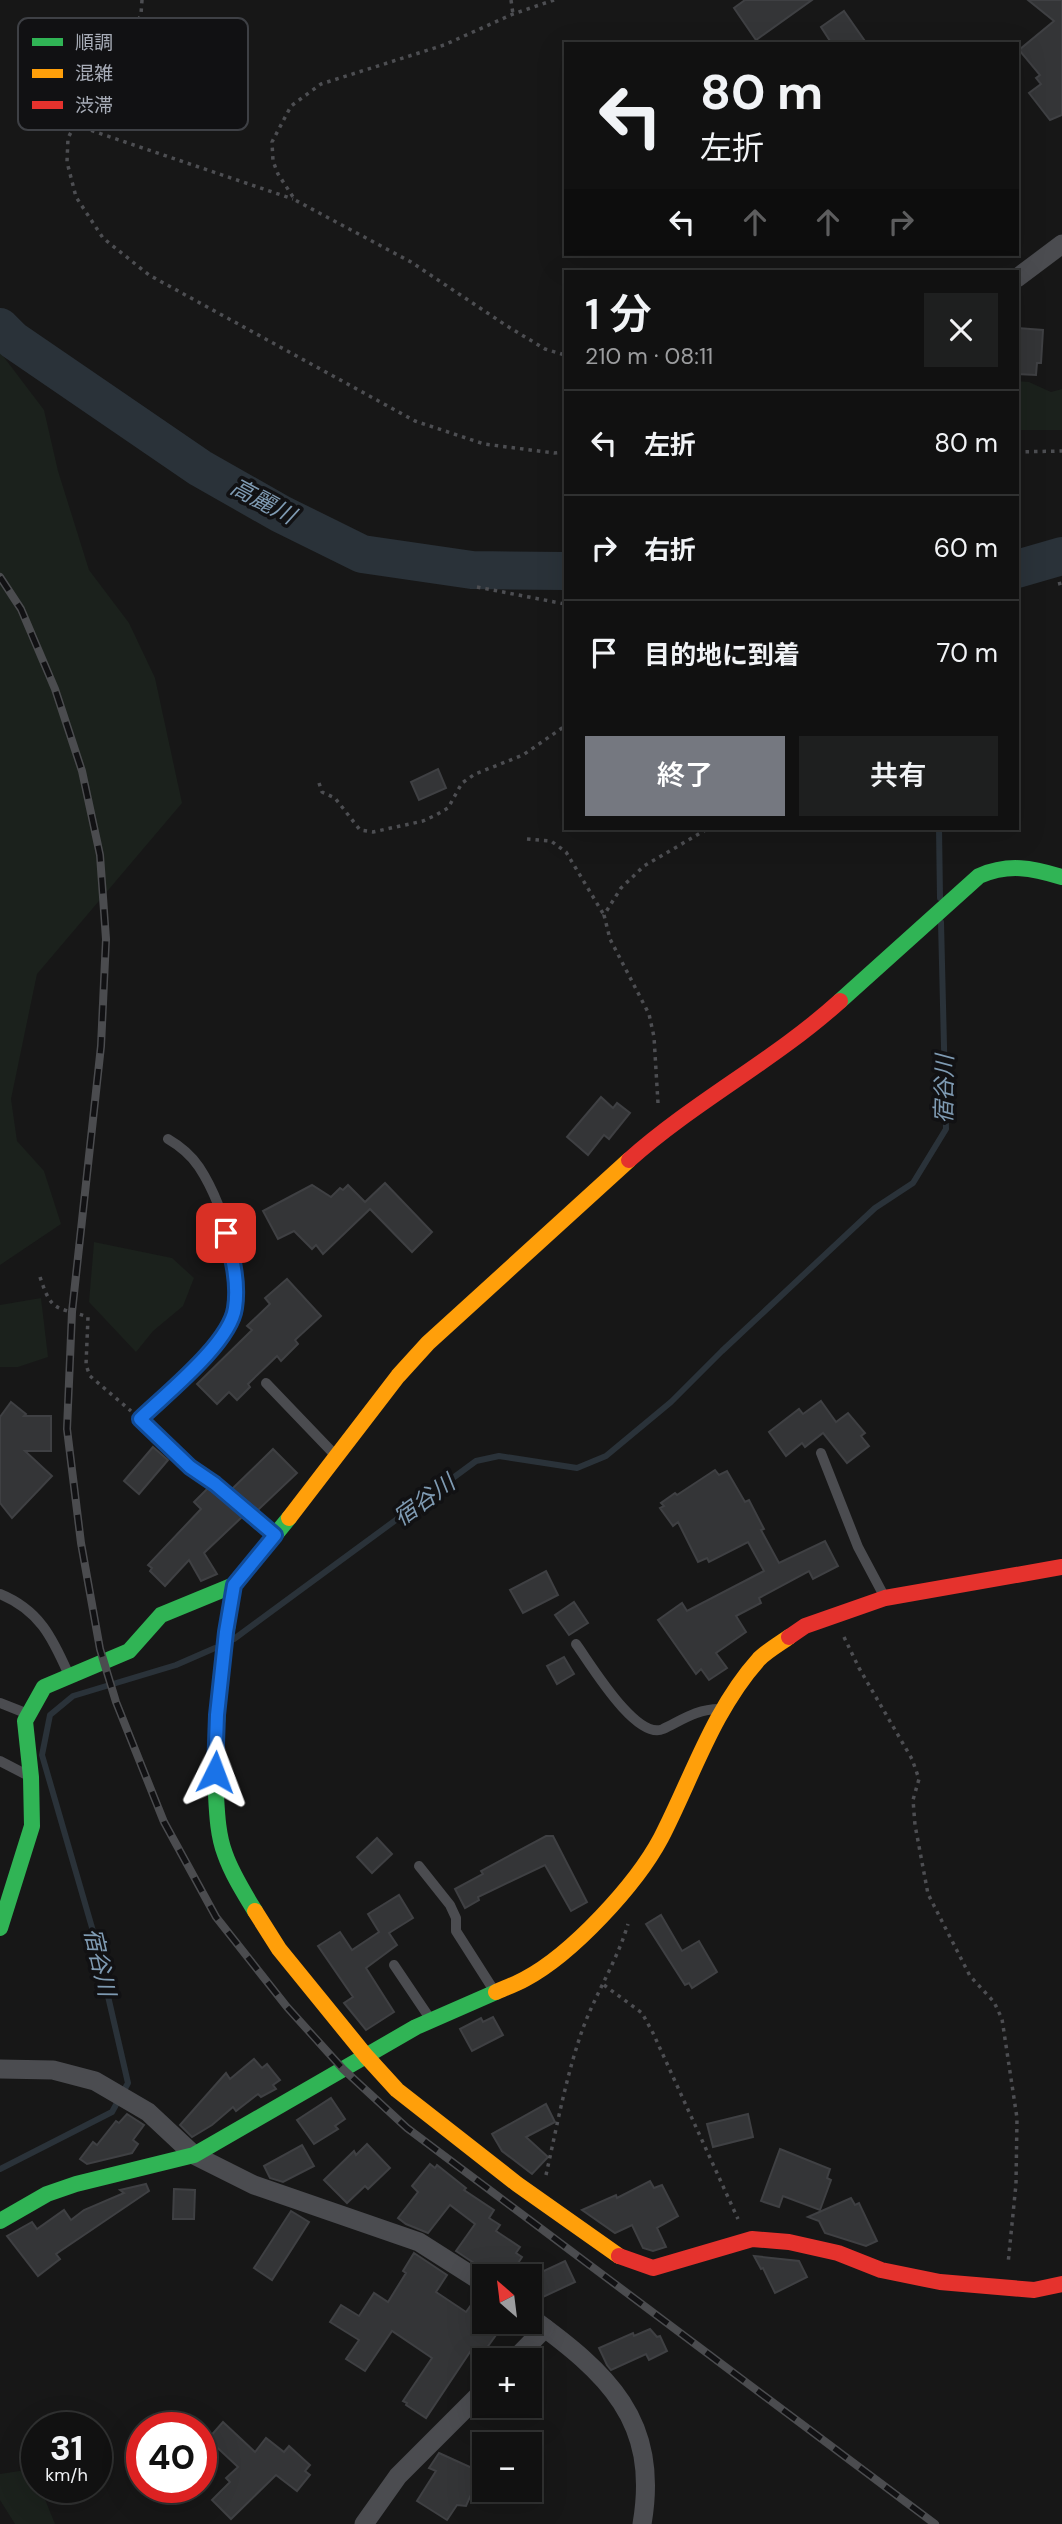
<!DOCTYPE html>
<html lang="ja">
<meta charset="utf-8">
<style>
body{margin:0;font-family:"DM Sans","Noto Sans JP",sans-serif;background:#1e1f1f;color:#f1f3f6;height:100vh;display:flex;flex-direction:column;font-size:26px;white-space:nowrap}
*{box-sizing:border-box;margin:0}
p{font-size:23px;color:#9c9d9f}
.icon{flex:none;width:38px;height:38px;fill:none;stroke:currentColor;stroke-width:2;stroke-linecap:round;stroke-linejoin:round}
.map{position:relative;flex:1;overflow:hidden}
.sheet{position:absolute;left:564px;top:270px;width:455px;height:560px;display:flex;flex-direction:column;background:#111;border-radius:0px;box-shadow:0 7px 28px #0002,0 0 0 2px #303131}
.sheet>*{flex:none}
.guide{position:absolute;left:564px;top:42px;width:455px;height:214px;border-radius:0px;box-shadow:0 7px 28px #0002,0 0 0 2px #303131;background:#111;color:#f1f3f6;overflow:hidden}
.needle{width:46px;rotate:332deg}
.fabs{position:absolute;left:472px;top:2264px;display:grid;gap:14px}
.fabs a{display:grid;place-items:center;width:70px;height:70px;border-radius:0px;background:#111;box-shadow:0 7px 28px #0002,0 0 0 2px #303131;font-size:35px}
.speed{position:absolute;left:21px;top:2412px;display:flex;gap:14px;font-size:35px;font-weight:700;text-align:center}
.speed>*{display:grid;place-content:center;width:91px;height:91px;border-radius:50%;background:#111;box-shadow:0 7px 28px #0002,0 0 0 2px #303131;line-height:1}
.speed small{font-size:18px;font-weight:400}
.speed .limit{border:10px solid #d22;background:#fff;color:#111}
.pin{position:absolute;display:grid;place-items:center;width:60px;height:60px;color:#fff;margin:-30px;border-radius:14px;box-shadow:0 4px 10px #0006}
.me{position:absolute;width:77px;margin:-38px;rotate:3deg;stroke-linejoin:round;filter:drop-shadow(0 0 5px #0008)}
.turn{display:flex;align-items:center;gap:24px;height:147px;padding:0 21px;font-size:32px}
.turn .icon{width:91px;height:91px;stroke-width:2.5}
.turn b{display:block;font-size:49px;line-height:60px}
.lanes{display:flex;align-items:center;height:66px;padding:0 21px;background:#0003;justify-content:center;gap:35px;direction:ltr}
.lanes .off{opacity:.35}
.round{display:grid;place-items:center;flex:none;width:74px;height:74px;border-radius:0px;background:#1e1f1f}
.summary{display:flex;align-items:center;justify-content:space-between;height:119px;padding:0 21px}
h1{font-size:42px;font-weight:600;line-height:52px}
.button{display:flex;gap:14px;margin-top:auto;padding:14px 21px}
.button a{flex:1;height:80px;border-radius:0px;background:#757880;color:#fff;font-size:28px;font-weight:600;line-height:80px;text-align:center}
.button a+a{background:#1e1f1f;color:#f1f3f6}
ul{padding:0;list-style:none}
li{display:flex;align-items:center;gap:21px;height:105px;padding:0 21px;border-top:2px solid #303131}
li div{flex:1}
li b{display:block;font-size:26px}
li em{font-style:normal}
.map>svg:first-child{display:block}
.green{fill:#1b211c}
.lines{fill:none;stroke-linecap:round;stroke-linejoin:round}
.stream{stroke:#2a3239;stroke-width:6}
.river{stroke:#2a3239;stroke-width:38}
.building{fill:#343537;stroke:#3f4043;stroke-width:2}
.path{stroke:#4d4e52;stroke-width:3.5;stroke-dasharray:3.5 5;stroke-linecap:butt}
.lane{stroke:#4b4c50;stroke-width:10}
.street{stroke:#4b4c50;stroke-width:19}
.fast{stroke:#30b455;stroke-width:16}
.slow{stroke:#ff9f0a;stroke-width:16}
.jam{stroke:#e5322d;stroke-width:16}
.rail-casing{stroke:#4b4c4f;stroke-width:8}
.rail{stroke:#111113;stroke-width:5;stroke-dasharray:16;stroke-linecap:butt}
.route-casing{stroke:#114b97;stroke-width:18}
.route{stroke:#1a73e8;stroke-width:12}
.labels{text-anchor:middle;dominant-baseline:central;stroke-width:7;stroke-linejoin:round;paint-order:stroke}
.water-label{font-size:23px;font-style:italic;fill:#7f9bb3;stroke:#111113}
.key{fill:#111113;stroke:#3e4045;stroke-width:2}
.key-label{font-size:19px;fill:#a8adb8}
</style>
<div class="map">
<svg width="1062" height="2524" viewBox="0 0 1062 2524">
<rect width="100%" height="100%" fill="#171717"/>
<!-- green -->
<g class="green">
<polygon points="0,352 44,410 58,471 89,570 129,623 155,678 182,803 37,974 11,1099 17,1141 44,1171 61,1224 0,1265"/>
<polygon points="1017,381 1029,382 1051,392 1062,389 1062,430 1017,430"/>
<polygon points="94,1242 172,1258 194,1278 183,1306 153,1331 136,1352 89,1302"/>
<polygon points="41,1298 48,1357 18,1367 0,1367 0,1305"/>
<polygon points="32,2469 37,2487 40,2487 55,2524 15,2524 0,2500 0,2474"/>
</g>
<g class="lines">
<!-- stream -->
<g class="stream">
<polyline points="939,828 940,898"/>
<polyline points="234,1639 476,1461 499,1456 577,1468 606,1456 671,1402 722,1351 875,1208 913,1183 946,1129 941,922"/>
<polyline points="0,2169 112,2112 128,2083 93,1931 42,1755 50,1715 73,1696 176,1665 215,1648"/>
</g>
<!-- river -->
<g class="river">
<polyline points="0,327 13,340 200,468 281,514 362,554 472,570 565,571"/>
<polyline points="1017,569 1062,556"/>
</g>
</g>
<!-- building -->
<g class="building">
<polygon points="745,0 812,0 756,40 734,8"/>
<polygon points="1028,0 1062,0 1062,115 1050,120 1029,93 1041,84 1036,78 1040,75 1019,50 1054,21"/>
<polygon points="844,11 867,44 832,44 821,27"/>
<polygon points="1017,328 1043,330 1041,363 1037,363 1036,375 1017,374"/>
<polygon points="438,769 446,788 419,800 411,782"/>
<polygon points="601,1097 613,1108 617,1103 630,1113 609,1139 604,1135 588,1155 567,1137"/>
<polygon points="385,1183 432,1232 412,1252 370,1209 323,1254 316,1245 312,1249 294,1231 278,1239 263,1211 312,1185 331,1197 340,1188 343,1190 348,1185 365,1202"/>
<polygon points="287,1279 321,1316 295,1340 298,1344 281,1361 277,1356 248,1384 250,1387 237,1400 229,1392 217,1404 197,1384 252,1330 247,1326 270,1304 265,1298"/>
<polygon points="821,1401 836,1422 848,1413 865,1433 861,1436 869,1446 847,1463 823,1433 805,1447 802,1443 786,1456 769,1432 799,1409 803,1414"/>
<polygon points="11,1402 26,1414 24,1416 51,1416 51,1451 25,1451 52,1476 12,1518 0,1503 0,1417"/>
<polygon points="153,1447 168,1460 139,1494 124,1481"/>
<polygon points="273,1449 297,1473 258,1510 232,1489"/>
<polygon points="715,1470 719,1475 727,1471 745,1502 749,1500 764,1529 761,1530 779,1563 825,1541 838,1566 813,1579 809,1571 759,1598 761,1603 736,1616 746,1632 716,1653 727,1668 709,1680 701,1669 696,1674 658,1620 682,1603 687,1611 764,1571 748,1542 709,1562 707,1558 698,1562 678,1522 673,1526 660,1508 664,1506 661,1503 675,1493 677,1495"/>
<polygon points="208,1488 242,1517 204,1553 217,1574 201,1581 189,1560 165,1586 150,1571 152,1568 148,1565 201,1509 194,1502"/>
<polygon points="546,1571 558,1595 523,1613 510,1590"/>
<polygon points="574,1602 588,1623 569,1635 555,1615"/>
<polygon points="564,1657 574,1674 557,1684 547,1666"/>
<polygon points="546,1836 553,1836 587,1902 571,1911 545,1865 478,1897 479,1900 465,1908 455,1889 483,1874 481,1871"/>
<polygon points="377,1838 392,1854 372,1873 357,1857"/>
<polygon points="399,1895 413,1918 389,1933 397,1945 366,1968 394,2012 366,2030 344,2003 353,1997 318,1946 340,1932 352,1950 379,1932 368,1914"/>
<polygon points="661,1915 682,1951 699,1941 717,1972 692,1988 689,1983 685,1985 646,1924"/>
<polygon points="493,2017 503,2035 472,2051 460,2029 481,2018 483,2022"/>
<polygon points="254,2059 262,2068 267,2064 280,2080 273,2085 276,2089 261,2097 258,2094 236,2111 233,2107 212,2125 192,2137 180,2125 226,2073 230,2079"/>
<polygon points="331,2098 345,2119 335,2126 338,2129 314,2144 297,2120"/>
<polygon points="546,2104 555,2122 526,2137 548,2157 532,2174 502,2151 492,2134"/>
<polygon points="127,2114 144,2125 133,2140 138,2144 132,2153 87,2164 80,2159 93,2142 97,2145 116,2121 119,2123"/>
<polygon points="748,2114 753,2137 713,2147 707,2124"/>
<polygon points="367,2144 390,2168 368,2189 365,2186 347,2203 324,2180 354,2151 356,2155"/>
<polygon points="302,2145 314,2166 283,2182 270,2178 264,2166"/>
<polygon points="780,2149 830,2169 827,2178 831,2180 820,2210 783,2196 779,2207 761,2201"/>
<polygon points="430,2164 435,2168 437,2165 466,2188 464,2190 494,2210 489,2218 500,2225 496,2231 520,2247 516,2253 522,2257 509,2277 495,2277 456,2251 475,2224 450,2205 428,2233 406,2224 398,2218 418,2192 412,2186"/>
<polygon points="650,2181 654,2188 662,2185 678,2216 657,2228 666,2247 653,2251 643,2248 632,2225 615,2233 582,2210 616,2195 617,2198"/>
<polygon points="146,2184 149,2191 56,2254 60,2259 38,2276 7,2236 32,2222 37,2229 64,2210 71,2220 84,2210 124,2193 120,2190"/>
<polygon points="174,2189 195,2190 194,2219 173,2219"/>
<polygon points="851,2198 855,2205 859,2203 877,2241 866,2246 825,2233 819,2221 808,2217"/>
<polygon points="291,2211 309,2222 272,2280 254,2268"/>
<polygon points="414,2253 447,2275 436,2292 466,2312 479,2294 485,2296 485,2322 498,2322 491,2332 496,2335 486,2349 482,2347 478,2352 472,2349 426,2418 406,2405 407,2403 403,2401 432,2358 392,2331 365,2371 346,2359 359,2340 330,2322 341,2305 359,2316 374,2293 388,2302 406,2273 403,2271"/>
<polygon points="754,2256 799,2261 807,2277 775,2293 763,2268 761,2269"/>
<polygon points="565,2261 575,2282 543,2297 533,2276"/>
<polygon points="650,2329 657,2337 660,2336 667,2351 649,2360 646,2354 611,2370 607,2365 599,2348 633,2333 634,2336"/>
<polygon points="223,2422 255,2452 266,2438 284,2452 289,2446 310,2465 305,2471 310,2475 297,2491 276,2475 231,2519 212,2500 230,2482 226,2478 238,2467 208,2439"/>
<polygon points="439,2453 481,2472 466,2506 457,2505 447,2520 417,2501 436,2471 429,2468"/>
</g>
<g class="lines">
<!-- path -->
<g class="path">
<polyline points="142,0 141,14 129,43 110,77 81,113 68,138 67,162 76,197 103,238 149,275 415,421 484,444 554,453 565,452"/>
<polyline points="511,0 513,14"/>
<polyline points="554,0 513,14 444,45 321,84 291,106 272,142 273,161 278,174 295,200 411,262 507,326 545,349 565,355"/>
<polyline points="75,125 293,199"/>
<polyline points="1017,452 1062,451"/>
<polyline points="1058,584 1062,583"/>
<polyline points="477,587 565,604"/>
<polyline points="319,783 322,792 335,798 360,830 373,832 423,821 436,815 448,808 462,783 475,774 523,755 565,726"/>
<polyline points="527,839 551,841 566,852 604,915"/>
<polyline points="658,1103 654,1037 649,1014 610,939 604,915 621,888 644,866 709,828"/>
<path d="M40 1277C52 1313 55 1306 88 1317L86 1365 90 1376 131 1411"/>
<polyline points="844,1637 859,1668 912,1759 919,1779 913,1800 915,1825 928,1894 970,1976 994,2002 1002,2019 1017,2118 1016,2184 1008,2264"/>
<polyline points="604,1985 642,2013 653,2033 738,2219"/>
<path d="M546 2175C557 2126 566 2076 583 2028 596 1993 617 1961 628 1924"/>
</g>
<!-- lane -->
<g class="lane">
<path d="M168 1139C180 1146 191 1155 199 1167 226 1208 251 1292 224 1336 219 1344 209 1352 202 1359 182 1379 161 1399 140 1419L190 1467 215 1484 274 1534"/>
<polyline points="266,1383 336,1456"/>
<polyline points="821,1453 858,1547 883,1594"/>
<path d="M0 1594C39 1610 52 1637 68 1673"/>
<path d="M576 1644C590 1663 636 1741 663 1729 682 1720 697 1709 719 1709"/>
<polyline points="0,1703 28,1714"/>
<polyline points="0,1761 27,1775"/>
<polyline points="419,1866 450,1905 456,1918 456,1931 493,1989"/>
<polyline points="394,1965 431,2020"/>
</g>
<!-- street -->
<g class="street">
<polyline points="1017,278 1062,244"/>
<polyline points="0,2069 53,2070 95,2081 148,2112 194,2155 254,2185 419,2242 485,2284"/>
<path d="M530 2317C607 2373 660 2420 642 2524"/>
<polyline points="513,2361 545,2328"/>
<polyline points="364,2524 398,2476 485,2389"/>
</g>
<!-- fast -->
<g class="fast">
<path d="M840 1001 979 876C1009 863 1032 868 1062 877"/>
<path d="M234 1585C222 1654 213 1725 216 1795 217 1814 218 1836 225 1854 232 1874 244 1893 255 1911"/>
<polyline points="0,1928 32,1826 31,1777 25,1721 44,1687 129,1651 161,1615 234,1585 289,1518"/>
<polyline points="0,2221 47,2194 76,2184 194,2155 416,2027 496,1992"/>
</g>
<!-- slow -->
<g class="slow">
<polyline points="289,1518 398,1376 428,1343 629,1160"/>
<polyline points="255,1911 279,1949 366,2056 397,2090 517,2184 619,2256"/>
<path d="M496 1992C505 1988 516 1984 525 1979 572 1954 636 1885 661 1838 692 1778 713 1710 759 1659 767 1651 779 1644 789 1637"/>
</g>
<!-- jam -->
<g class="jam">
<path d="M629 1160C695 1101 775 1060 840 1001"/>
<polyline points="789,1637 805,1626 885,1598 1062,1567"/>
<polyline points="619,2256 653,2268 752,2239 789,2242 838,2253 881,2270 940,2282 1034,2290 1062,2284"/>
</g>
<defs>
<polyline id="rail" points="0,577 21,609 55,689 82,771 100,855 106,939 101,1046 72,1312 67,1429 81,1543 100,1649 116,1702 164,1822 216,1917 287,2007 343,2069 407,2128 935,2524"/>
</defs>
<!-- rail casing -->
<use href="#rail" class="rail-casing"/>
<!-- rail -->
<use href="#rail" class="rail"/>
</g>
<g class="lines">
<defs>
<path id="route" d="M215 1772 217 1715 226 1632 234 1585 275 1535 215 1484 190 1467 140 1419C167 1393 230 1343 235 1308 239 1282 232 1257 226 1233"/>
</defs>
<!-- route casing -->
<use href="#route" class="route-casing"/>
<!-- route -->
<use href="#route" class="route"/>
</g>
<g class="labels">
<!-- water labels -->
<g class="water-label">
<text transform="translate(263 501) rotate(28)">高麗川</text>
<text transform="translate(944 1089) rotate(-89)">宿谷川</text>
<text transform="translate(424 1500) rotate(-36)">宿谷川</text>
<text transform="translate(100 1962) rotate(77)">宿谷川</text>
</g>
</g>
<!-- legend -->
<rect x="18" y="18" width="230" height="112" rx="10" class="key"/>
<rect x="32" y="38" width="31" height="8" fill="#30b455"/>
<rect x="32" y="69" width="31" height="9" fill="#ff9f0a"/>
<rect x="32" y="101" width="31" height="8" fill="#e5322d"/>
<g class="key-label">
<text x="75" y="49">順調</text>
<text x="75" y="80">混雑</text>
<text x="75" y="112">渋滞</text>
</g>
</svg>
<div class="fabs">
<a><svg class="needle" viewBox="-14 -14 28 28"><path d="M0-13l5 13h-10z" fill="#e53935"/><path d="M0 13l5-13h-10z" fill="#9c9d9f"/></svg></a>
<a>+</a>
<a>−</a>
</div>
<div class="speed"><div>31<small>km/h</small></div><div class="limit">40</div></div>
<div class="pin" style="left:226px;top:1233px;background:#d93025"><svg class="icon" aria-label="arrive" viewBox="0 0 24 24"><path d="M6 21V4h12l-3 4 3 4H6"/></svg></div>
<svg class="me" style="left:215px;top:1772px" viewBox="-20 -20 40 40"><path d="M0-17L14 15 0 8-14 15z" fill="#1a73e8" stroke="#fff" stroke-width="4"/></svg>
<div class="guide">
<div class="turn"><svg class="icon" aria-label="left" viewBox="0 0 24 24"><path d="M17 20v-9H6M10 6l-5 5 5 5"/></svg><div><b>80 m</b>左折</div></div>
<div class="lanes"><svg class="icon" aria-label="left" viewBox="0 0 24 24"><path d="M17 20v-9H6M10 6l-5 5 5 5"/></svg><svg class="icon off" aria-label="ahead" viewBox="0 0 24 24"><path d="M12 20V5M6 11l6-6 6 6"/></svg><svg class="icon off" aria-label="ahead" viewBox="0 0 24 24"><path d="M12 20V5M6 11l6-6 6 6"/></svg><svg class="icon off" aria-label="right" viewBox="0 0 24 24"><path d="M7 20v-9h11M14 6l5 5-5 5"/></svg></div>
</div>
<section class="sheet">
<div class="summary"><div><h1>1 分</h1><p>210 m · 08:11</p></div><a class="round"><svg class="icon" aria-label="close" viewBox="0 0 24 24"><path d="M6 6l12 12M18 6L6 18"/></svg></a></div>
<ul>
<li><svg class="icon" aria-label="left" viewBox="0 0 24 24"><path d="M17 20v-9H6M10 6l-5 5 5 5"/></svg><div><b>左折</b></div><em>80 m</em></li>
<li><svg class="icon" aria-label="right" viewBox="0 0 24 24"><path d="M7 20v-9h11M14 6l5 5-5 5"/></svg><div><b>右折</b></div><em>60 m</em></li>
<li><svg class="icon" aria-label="arrive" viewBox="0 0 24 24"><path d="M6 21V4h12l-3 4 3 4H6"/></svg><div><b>目的地に到着</b></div><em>70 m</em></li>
</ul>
<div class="button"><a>終了</a><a>共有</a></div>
</section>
</div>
